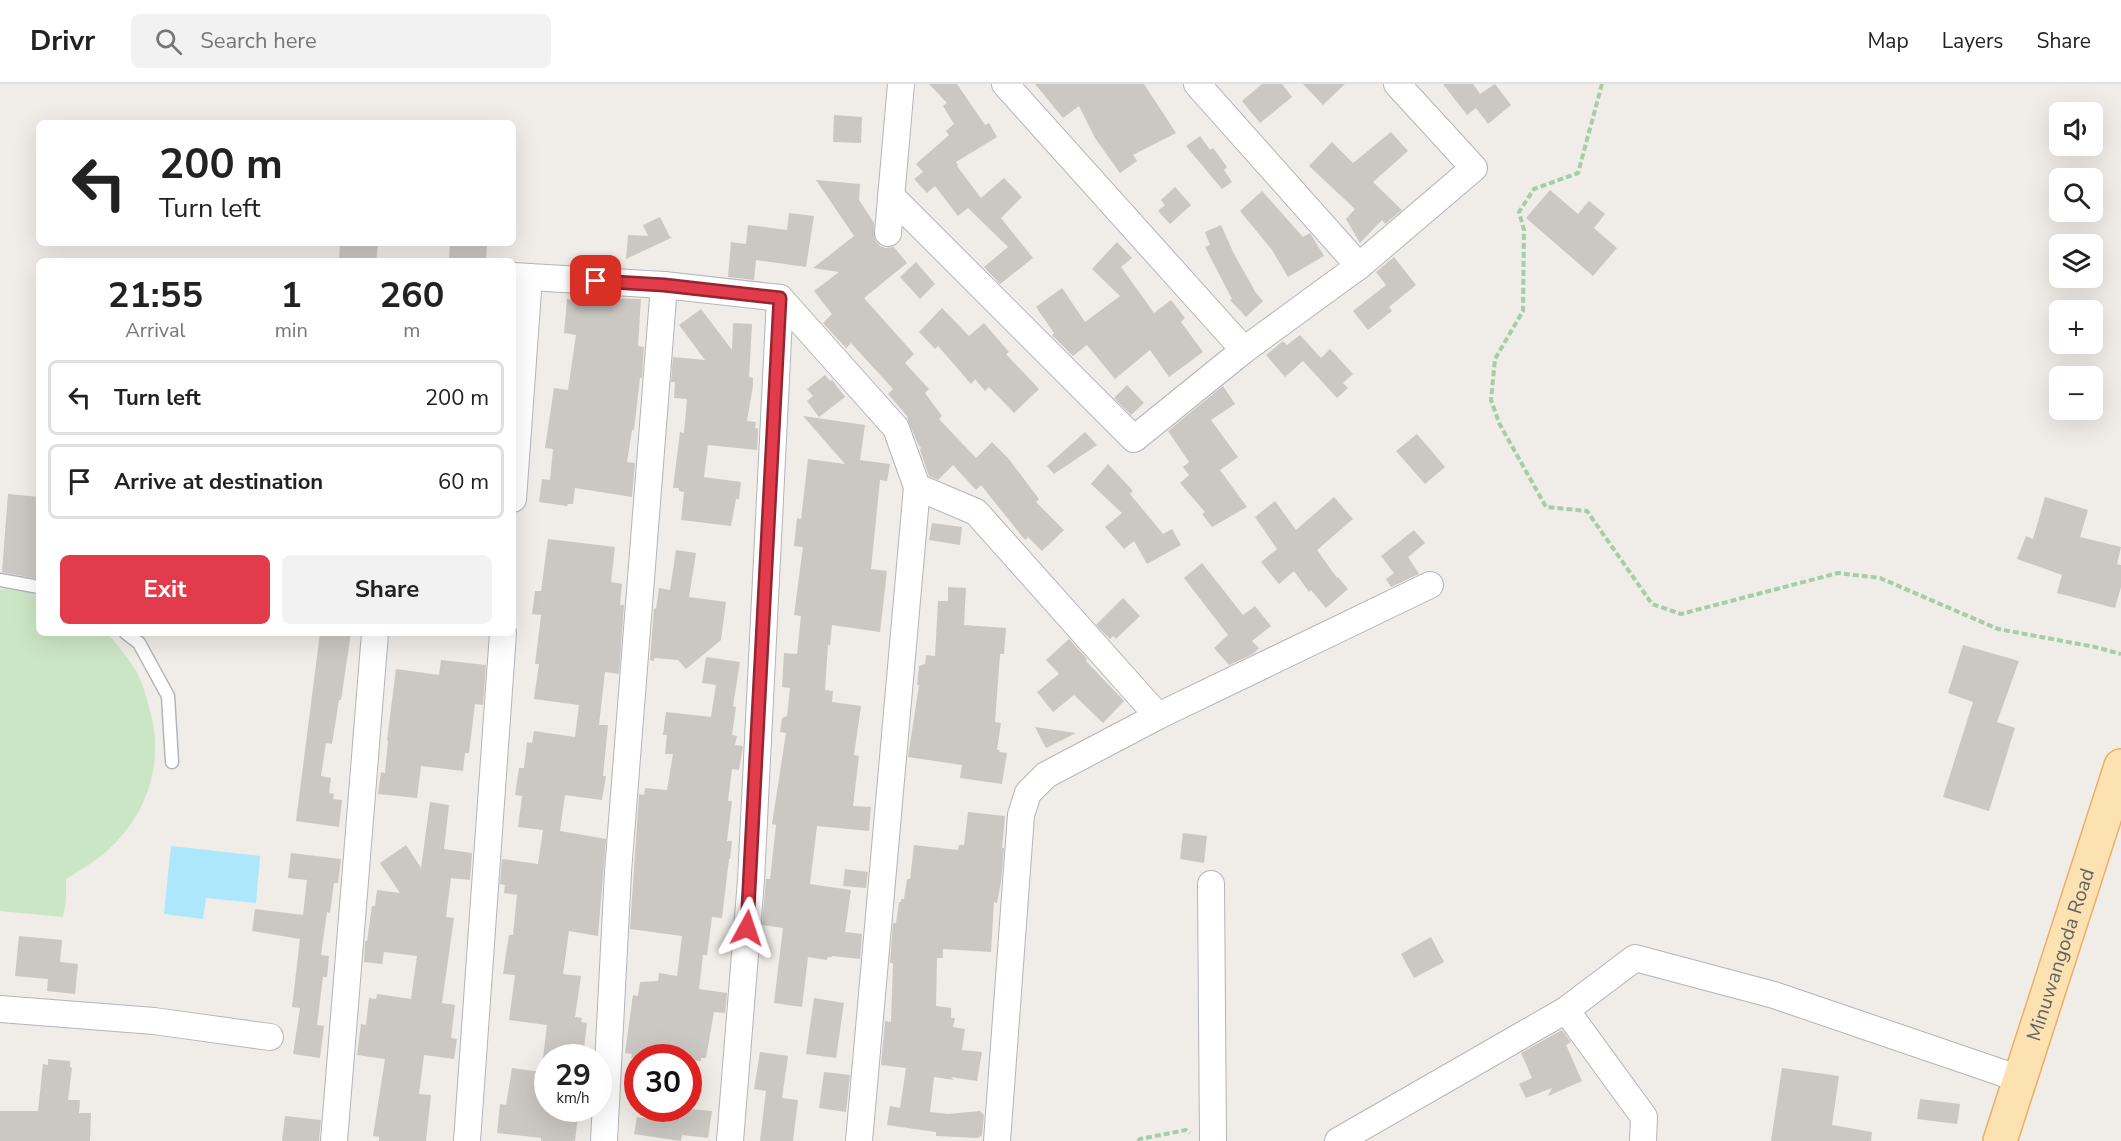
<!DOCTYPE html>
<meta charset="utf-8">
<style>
body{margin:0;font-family:"Nunito Sans",sans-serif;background:#f2f2f2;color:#222;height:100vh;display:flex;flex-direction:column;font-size:22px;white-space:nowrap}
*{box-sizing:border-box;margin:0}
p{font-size:20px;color:#767676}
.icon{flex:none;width:33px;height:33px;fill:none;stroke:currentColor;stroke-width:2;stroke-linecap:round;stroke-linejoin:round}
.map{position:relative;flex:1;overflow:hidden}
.side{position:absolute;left:36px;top:174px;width:480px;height:378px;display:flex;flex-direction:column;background:#fff;border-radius:9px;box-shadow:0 6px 24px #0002}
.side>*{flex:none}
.top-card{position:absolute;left:36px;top:36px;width:480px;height:126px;border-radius:9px;box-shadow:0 6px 24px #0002;background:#fff;color:#222;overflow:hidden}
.buttons{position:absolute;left:2049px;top:18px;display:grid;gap:12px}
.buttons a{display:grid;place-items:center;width:54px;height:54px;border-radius:9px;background:#fff;box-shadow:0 6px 24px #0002;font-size:30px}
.speed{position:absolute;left:534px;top:960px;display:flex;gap:12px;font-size:30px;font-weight:700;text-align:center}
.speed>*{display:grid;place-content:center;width:78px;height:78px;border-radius:50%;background:#fff;box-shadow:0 6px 24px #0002;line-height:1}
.speed small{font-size:15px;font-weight:400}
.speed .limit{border:9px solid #d22;background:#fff;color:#111}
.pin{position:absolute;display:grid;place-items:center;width:51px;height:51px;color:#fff;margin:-26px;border-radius:12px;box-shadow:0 3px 9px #0006}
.me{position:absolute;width:66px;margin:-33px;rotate:5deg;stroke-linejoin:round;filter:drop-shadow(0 0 4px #0008)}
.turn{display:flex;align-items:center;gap:21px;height:126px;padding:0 24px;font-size:27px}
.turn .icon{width:78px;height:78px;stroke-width:2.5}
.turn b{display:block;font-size:42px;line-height:51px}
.eta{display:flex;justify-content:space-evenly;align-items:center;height:102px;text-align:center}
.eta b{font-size:36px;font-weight:700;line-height:42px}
.button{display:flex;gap:12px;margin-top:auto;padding:12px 24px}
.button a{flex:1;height:69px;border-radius:9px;background:#e23b4b;color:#fff;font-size:24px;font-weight:700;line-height:69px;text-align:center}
.button a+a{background:#f2f2f2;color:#222}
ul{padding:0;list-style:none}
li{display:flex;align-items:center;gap:18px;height:75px;margin:0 12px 9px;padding:0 12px;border:3px solid #e0e0e0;border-radius:9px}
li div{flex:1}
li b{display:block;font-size:22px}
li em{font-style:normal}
header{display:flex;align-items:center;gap:36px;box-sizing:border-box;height:84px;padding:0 30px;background:#fff;border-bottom:2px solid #e0e0e0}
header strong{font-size:28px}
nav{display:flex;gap:33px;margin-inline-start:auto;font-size:21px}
.search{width:420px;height:54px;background:#f2f2f2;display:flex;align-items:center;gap:15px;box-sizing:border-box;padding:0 21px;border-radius:9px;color:#767676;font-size:22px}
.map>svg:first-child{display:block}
.green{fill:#cbe6c5}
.water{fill:#ace7fb}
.building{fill:#cbc7c3}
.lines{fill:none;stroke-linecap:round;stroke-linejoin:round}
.lane-casing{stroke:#b2b5b9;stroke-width:15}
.street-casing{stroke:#b2b5b9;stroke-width:28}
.primary-casing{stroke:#ecae64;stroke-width:36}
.path{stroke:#a3cea7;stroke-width:4;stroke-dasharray:6 3;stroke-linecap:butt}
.lane{stroke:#fff;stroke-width:12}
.street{stroke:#fff;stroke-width:26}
.primary{stroke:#fce2b0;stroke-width:33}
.route-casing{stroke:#932631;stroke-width:15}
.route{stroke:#e23b4b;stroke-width:10}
.labels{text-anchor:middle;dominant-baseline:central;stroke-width:6;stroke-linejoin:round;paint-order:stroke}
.street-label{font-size:20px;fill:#5e6367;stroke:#fff}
</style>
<header>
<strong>Drivr</strong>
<div class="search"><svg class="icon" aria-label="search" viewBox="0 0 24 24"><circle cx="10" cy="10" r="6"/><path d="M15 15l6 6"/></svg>Search here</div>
<nav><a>Map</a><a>Layers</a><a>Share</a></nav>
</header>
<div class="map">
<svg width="2121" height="1057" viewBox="0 0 2121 1057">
<rect width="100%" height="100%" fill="#f0ece7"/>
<!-- green -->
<path class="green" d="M0 505 27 507 39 513V549H107L109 551C117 561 127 572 134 584 142 595 145 610 149 623 164 671 151 723 115 759 101 774 84 784 66 795V817L63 833 0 827Z"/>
<!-- water -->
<polygon class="water" points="171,762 260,772 256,819 206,814 203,835 164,830"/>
<!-- building -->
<g class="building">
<polygon points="929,0 957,0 985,41 989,39 997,53 956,78 958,81 957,82 981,114 1004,94 1022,113 1001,134 1033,174 1000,200 984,183 1008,163 968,124 958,132 935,102 927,109 914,95 923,88 916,80 949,51 946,47 954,40 943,22 947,19"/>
<polygon points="1035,0 1144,0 1176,49 1133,71 1137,77 1120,89 1095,54 1079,22 1063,34"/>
<polygon points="1262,0 1282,0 1292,13 1260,39 1242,17"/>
<polygon points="1303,0 1345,0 1323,21"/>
<polygon points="1443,0 1473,0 1480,10 1495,0 1511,21 1488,40 1476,24 1467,31"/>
<polygon points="834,31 862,33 861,59 833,58"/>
<polygon points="1391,48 1408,67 1373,98 1402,126 1385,140 1382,136 1360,159 1346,135 1355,125 1309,82 1332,58 1353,79"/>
<polygon points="1200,52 1210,66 1213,64 1227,83 1224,86 1232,98 1222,105 1186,62"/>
<polygon points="816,96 860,100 859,116 874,139 875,156 880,162 886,164 894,163 907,179 864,214 914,270 905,279 929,305 925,309 942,332 939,335 976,374 992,358 1008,374 1039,415 1036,418 1064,446 1042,467 1028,453 1025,456 981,401 976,406 953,381 938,396 929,392 920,366 921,364 918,360 907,334 908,333 888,310 893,305 851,259 846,264 823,239 832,230 814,207 839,188 813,184 854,152"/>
<polygon points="1175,103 1191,121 1170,140 1158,127 1165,121 1161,116"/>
<polygon points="1550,106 1578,130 1589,117 1605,130 1594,144 1617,164 1593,192 1526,134"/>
<polygon points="1262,107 1303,153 1310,149 1324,172 1288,193 1272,166 1240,127"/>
<polygon points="789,129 814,132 806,183 756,176 754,196 728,193 731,158 746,160 748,141 787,146"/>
<polygon points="660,133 670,153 673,153 626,175 628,151 648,152 643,141"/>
<polygon points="1221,141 1234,170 1256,209 1263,217 1246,233 1230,216 1232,215 1205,163 1210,161 1205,148"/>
<polygon points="1117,158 1132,174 1121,183 1154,229 1171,216 1185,234 1181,238 1203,268 1169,293 1150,266 1115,295 1087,261 1073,272 1052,251 1054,249 1036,223 1062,204 1085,238 1120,212 1092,185"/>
<polygon points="340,159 378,160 376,177 339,177"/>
<polygon points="450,159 487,159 486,177 449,177"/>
<polygon points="1394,173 1416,201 1389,223 1392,227 1368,246 1353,227 1386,201 1376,188"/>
<polygon points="916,178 935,200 920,215 900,193"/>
<polygon points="602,214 641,215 638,262 644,263 642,294 640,294 634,346 632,346 627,378 635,379 632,413 575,404 573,420 568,420 567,422 539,418 542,395 550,396 553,365 545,364 554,304 568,306 576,251 564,249 567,215 601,219"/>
<polygon points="942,224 969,252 984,239 1009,268 1006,270 1039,305 1014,329 989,303 985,307 975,295 971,300 938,262 935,265 919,248"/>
<polygon points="701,225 732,266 733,239 752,240 749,293 753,294 753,302 747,337 756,338 755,344 758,344 758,349 757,366 708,361 704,393 741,398 739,415 736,415 731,442 681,436 684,408 679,407 679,404 673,404 680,348 684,349 687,315 674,314 675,298 671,298 673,273 705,276 679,241"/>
<polygon points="1300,251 1321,274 1330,265 1353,290 1343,299 1348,304 1337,314 1303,277 1285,293 1266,271 1283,257 1287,261"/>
<polygon points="825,291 830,297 832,296 845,313 819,333 807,317 813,312 807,305"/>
<polygon points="1127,301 1144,319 1131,331 1114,314"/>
<polygon points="1223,302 1235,320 1211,336 1238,373 1220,386 1247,423 1212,443 1202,430 1205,428 1180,399 1189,391 1183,383 1189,378 1168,347"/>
<polygon points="803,332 865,341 860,376 890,380 887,397 880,396 871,485 887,487 880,548 832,541 830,561 828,561 825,606 833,607 832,618 861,622 854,671 859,672 853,722 871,723 869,747 817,742 810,800 851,806 845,848 862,850 860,875 832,872 832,873 828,873 827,876 808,873 802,923 774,919 783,844 762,841 766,795 770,795 776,741 772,740 786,649 780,648 782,634 787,632 790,604 782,603 784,569 797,570 801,532 794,531 803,463 794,462 797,434 801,435 808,375 845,380"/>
<polygon points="1085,348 1097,361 1054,390 1047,382"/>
<polygon points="1417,350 1445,383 1425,400 1396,367"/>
<polygon points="1108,380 1133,407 1130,410 1163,450 1172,445 1181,461 1147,480 1134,457 1124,465 1105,443 1122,429 1091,400"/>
<polygon points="8,410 39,413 39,495 2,488"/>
<polygon points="1334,413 1353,435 1317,466 1337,494 1338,493 1348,505 1326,524 1311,506 1309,508 1294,487 1279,500 1261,478 1277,465 1255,433 1275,417 1296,446"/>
<polygon points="2045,413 2088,426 2080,453 2121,463 2117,480 2121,481 2121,503 2115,524 2057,509 2062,491 2017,475 2026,452 2033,455"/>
<polygon points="932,439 962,443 960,461 929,456"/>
<polygon points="1414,446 1425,459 1408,473 1419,490 1391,503 1386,495 1394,489 1381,472"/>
<polygon points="548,455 615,463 611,498 622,500 620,521 624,521 619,590 605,588 599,641 608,641 603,692 606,692 602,716 565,711 560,747 606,755 598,852 569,847 563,890 581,892 575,933 582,934 581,938 587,939 584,964 570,962 569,974 543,974 547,941 509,936 515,891 503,890 509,851 513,851 517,811 504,809 505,801 500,800 502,775 538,780 543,746 518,743 522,712 515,711 519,684 524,684 527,658 532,659 534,647 575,653 579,621 534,615 539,580 535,580 541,531 532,530 535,507 541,507"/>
<polygon points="676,466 696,469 689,513 726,518 721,556 686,585 678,576 654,574 654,577 650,576 654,524 656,525 659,504 670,506"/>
<polygon points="1202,479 1243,531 1255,522 1271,542 1252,557 1259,564 1253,570 1229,581 1214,564 1228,551 1184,494"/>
<polygon points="948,503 966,504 964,541 1006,544 1004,570 1000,570 995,638 1001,639 997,666 1000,666 999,668 1007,669 1002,700 960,694 962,681 908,673 919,601 917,601 919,582 925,580 926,571 935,572 938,517 948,517"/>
<polygon points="1123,514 1140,532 1116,555 1113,552 1110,555 1096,541"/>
<polygon points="320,549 351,549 341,616 339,616 332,660 326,659 321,692 331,694 329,709 334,710 333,715 342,716 339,743 296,737"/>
<polygon points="1069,555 1087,575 1086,577 1124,617 1103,639 1074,611 1053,628 1037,608 1059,590 1046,576"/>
<polygon points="1963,561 2019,577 1997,638 2015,644 1989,727 1943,713 1973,618 1948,609"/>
<polygon points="706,573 740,578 733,622 736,623 732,651 737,652 735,661 743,662 739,686 732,685 728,717 732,717 727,757 732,757 730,775 729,775 722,834 712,833 707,871 703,871 699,905 727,909 725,929 714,928 706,974 701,974 701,977 688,976 688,974 631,974 632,970 625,969 633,911 638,912 640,898 658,897 659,889 677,892 682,852 630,845 639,710 644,711 645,704 667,706 673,670 665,670 667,651 663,651 666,628 711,633 716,601 702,599"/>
<polygon points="441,576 486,581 483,621 475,620 469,669 465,669 463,687 421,682 417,714 378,710 381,688 385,689 388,657 387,656 396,585 439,591"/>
<polygon points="1035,643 1076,649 1046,664"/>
<polygon points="430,718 449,721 444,765 472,769 470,796 451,794 446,833 454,834 442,919 455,921 451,954 457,955 454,975 424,971 419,1010 431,1011 426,1057 379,1057 379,1053 373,1052 385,975 357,971 361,940 366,941 369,914 376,915 377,910 411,915 417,872 384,868 382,880 364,878 365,857 367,857 372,822 375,822 377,806 400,809 380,779 406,761 421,784"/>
<polygon points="968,728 1005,732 1002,764 1004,764 1001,798 997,819 994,818 991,868 943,865 943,874 937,874 936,922 951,924 951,934 955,934 953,943 965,945 962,966 982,968 977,997 951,993 954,996 934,993 930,1028 948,1030 980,1027 984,1031 982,1051 978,1054 936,1052 936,1048 887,1041 890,1022 900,1024 906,984 881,981 885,937 891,938 893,879 890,879 893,839 896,839 899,818 901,818 901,815 904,815 907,795 910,795 914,761 958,766 959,761 964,761"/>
<polygon points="1183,749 1207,752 1204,779 1180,775"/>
<polygon points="291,769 341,775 338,799 334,799 330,829 327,828 321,871 329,872 327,893 323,893 317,941 324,942 320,974 293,970 300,924 292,923 300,855 252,847 255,825 303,831 307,796 288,794"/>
<polygon points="845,785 868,788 866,804 843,802"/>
<polygon points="19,852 62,856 60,878 78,880 75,910 47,907 48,895 15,892"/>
<polygon points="1431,853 1444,878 1414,894 1401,870"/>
<polygon points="814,914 844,919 836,974 806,970"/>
<polygon points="1562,946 1571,958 1566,961 1582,997 1548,1012 1552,1004 1526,1014 1519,1000 1532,994 1521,969"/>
<polygon points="760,968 788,972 782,1014 798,1016 793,1057 760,1057 766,1007 754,1005"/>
<polygon points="48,975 70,977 70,983 72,984 68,1016 80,1016 79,1029 91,1029 90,1057 0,1057 0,1027 38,1027 43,980 48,981"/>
<polygon points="512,984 548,989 548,1024 579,1024 575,1057 541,1057 541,1054 497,1049 500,1020 506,1021"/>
<polygon points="1782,984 1839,992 1832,1041 1872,1048 1871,1057 1771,1057"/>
<polygon points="824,988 850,991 846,1028 819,1024"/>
<polygon points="1920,1015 1960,1020 1957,1040 1917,1035"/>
<polygon points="678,1024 712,1027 708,1054 682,1051 681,1057 634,1050 637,1033 668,1038 669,1031 678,1032"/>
<polygon points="285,1032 321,1036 319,1057 282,1057"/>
</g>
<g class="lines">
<defs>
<g id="lane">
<polyline points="0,496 39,503"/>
<polyline points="126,549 139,559 168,612 172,678"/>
</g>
<g id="street">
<polyline points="1005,0 1244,266"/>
<polyline points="1197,0 1359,182"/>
<polyline points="891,112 1134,355 1244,266 1359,182 1474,84 1397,0"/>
<polyline points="888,149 901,0"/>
<polyline points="513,192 664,201 780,214 896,344 917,403 976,428 1158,632"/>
<polyline points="513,415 529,193"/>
<polyline points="1211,800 1213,1057"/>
<polyline points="0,925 154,937 270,953"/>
<polyline points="1566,926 1644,1033 1643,1057"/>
<polyline points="334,1057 375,549"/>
<polyline points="467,1057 503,549"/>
<polyline points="604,1057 618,788 664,201"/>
<polyline points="730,1057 751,796 780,214"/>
<polyline points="859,1057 917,403"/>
<polyline points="997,1057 1021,731 1028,709 1046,691 1158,632 1430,501"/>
<polyline points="1338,1057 1566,926 1635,874 1774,911 2020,995"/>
</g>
<g id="primary">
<path id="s1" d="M2000 1057 2121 682"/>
</g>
</defs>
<!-- lane casing -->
<use href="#lane" class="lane-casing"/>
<!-- street casing -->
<use href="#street" class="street-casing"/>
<!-- primary casing -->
<use href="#primary" class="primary-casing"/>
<!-- path -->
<g class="path">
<polyline points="1602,0 1578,89 1534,105 1519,128 1524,146 1523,227 1495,275 1491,316 1499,339 1546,423 1587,427 1652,520 1681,530 1838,489 1880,494 1998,545 2095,563 2121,570"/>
<polyline points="1138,1057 1140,1055 1186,1046 1190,1049"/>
</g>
<!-- lane -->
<use href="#lane" class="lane"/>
<!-- street -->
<use href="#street" class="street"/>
<!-- primary -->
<use href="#primary" class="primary"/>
</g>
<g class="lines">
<defs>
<polyline id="route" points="596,197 664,201 780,214 747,844"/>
</defs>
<!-- route casing -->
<use href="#route" class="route-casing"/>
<!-- route -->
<use href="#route" class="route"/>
</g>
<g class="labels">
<!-- street labels -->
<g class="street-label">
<text stroke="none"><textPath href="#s1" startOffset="196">Minuwangoda Road</textPath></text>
</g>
</g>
</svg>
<div class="buttons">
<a><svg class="icon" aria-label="sound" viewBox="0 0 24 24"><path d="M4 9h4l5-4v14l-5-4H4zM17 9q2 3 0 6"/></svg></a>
<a><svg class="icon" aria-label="search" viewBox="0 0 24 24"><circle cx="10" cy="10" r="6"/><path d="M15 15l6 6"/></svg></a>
<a><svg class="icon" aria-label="layers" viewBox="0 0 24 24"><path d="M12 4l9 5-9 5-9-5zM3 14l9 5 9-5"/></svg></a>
<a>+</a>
<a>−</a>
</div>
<div class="speed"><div>29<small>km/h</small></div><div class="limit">30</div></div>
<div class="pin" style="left:596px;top:197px;background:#d93025"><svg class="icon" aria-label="arrive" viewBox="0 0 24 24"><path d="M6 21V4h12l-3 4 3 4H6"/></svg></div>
<svg class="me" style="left:747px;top:844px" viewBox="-20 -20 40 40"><path d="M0-17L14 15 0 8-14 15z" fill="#e23b4b" stroke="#fff" stroke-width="4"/></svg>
<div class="top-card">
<div class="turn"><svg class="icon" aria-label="left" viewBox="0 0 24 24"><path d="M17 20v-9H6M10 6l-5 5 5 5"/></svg><div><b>200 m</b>Turn left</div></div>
</div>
<section class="side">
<div class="eta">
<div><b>21:55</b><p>Arrival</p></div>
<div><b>1</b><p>min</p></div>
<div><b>260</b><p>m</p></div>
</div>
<ul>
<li><svg class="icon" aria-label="left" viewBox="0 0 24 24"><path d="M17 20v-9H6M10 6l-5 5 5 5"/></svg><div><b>Turn left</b></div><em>200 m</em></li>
<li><svg class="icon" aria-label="arrive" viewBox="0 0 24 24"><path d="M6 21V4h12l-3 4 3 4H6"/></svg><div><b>Arrive at destination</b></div><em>60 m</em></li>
</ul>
<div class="button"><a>Exit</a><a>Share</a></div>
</section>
</div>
